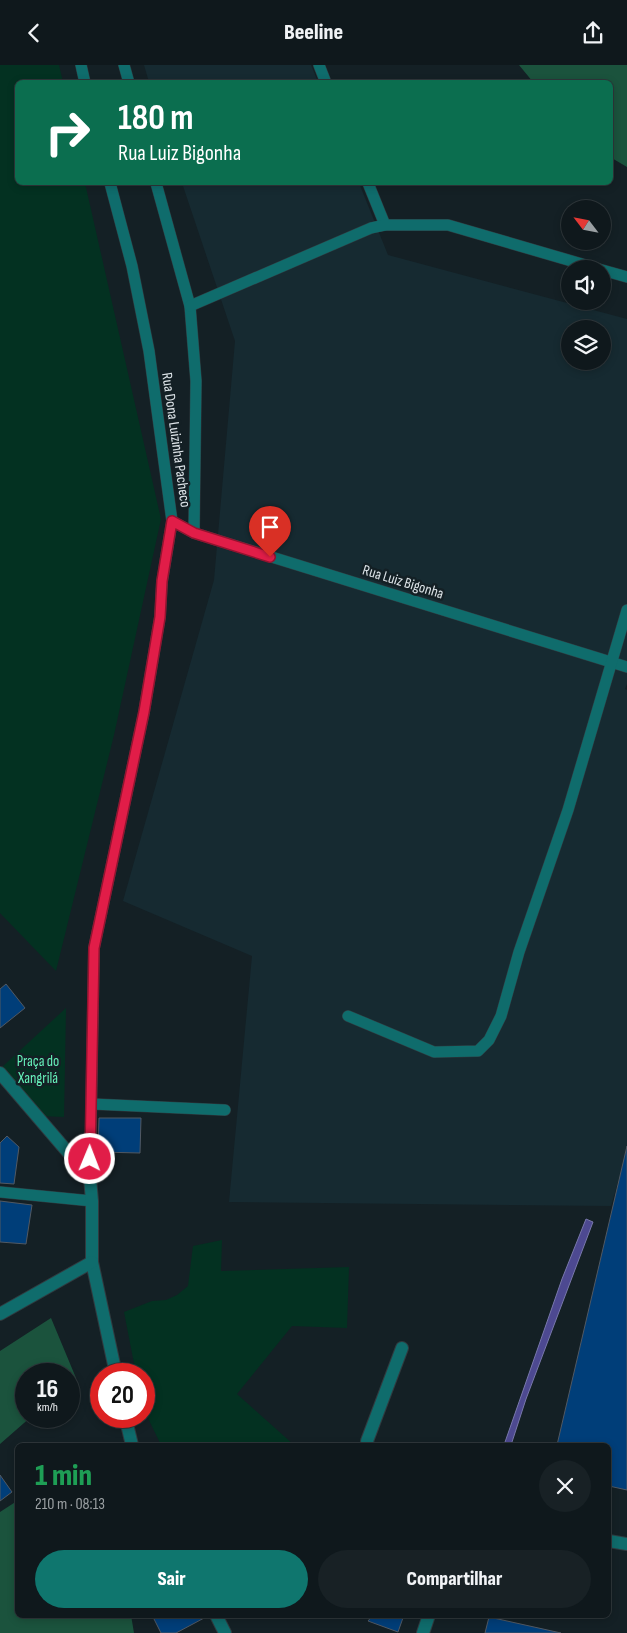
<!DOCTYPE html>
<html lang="pt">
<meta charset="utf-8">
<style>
body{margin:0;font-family:"Sofia Sans Condensed",sans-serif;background:#182125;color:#f1f3f6;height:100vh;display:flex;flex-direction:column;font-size:19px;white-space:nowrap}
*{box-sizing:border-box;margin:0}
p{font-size:16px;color:#9ba0a3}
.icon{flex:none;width:28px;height:28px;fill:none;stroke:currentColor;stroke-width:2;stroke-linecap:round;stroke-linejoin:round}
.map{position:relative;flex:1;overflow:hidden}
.panel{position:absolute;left:15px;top:1378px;width:596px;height:175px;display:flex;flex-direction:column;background:#0f181c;border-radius:8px;box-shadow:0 2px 8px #0003,0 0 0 1px #2f373b}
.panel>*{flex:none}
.banner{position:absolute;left:15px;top:15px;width:598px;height:105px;border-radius:8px;box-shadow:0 2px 8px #0003,0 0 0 1px #2f373b;background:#0b6e4f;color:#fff;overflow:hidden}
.needle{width:32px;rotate:302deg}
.controls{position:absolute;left:561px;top:135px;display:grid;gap:10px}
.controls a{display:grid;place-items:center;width:50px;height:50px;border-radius:50%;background:#0f181c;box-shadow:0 2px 8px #0003,0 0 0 1px #2f373b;font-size:25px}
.speed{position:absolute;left:15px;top:1298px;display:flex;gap:10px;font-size:25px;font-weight:700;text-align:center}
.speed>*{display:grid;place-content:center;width:65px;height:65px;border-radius:50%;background:#0f181c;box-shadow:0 2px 8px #0003,0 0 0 1px #2f373b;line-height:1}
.speed small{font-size:12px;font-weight:400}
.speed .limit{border:8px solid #d22;background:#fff;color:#111}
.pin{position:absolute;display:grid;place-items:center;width:42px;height:42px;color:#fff;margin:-51px -21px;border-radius:50% 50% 50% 0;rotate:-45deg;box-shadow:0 0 5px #0007}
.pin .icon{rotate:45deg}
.me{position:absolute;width:55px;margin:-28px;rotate:1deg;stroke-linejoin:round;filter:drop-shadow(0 0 4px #0008)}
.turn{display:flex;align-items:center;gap:18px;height:105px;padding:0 20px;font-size:22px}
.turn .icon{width:65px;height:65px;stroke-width:2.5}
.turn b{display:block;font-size:35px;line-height:42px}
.round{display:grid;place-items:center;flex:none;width:52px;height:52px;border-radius:26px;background:#182125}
.summary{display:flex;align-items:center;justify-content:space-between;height:85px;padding:0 20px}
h1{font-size:30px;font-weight:800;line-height:38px;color:#1e9e55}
.action{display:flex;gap:10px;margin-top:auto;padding:10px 20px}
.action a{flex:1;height:58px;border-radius:30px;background:#0f766e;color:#fff;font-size:20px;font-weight:800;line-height:58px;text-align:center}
.action a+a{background:#182125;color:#f1f3f6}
header{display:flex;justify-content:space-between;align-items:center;height:65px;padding:0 20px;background:#0f181c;font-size:22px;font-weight:800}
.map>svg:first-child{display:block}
.built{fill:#162a31;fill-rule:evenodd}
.green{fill:#033121}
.forest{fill:#1b533d}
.water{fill:#4d4991;stroke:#7878ab}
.building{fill:#003e79;stroke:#515963}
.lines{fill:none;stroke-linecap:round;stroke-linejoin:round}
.service-casing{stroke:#303b40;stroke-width:12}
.minor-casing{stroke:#303b40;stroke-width:14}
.service{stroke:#0f6c6c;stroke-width:11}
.minor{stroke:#0f6c6c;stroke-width:12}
.route-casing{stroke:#92132f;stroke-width:12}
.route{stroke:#e11d48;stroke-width:9}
.labels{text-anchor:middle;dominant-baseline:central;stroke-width:5;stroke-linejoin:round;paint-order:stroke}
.street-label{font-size:15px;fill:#dde4e8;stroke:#142025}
.park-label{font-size:15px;fill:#66f3bb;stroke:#142025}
</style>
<header><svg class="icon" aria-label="back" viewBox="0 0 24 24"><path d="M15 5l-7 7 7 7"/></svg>Beeline<svg class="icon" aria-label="share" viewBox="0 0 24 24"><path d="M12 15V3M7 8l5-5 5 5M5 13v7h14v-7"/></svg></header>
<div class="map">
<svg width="627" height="1568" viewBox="0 0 627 1568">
<rect width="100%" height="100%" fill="#142025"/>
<!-- built -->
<g class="built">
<polygon points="144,0 311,0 318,17 149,17"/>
<path d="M182 118H359L388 190 627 254V619L625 624 627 625V1086L611 1141 229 1137 252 891 123 836 214 515 235 276ZM570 264H602V296H570Z"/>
</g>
<!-- green -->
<g class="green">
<polygon points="0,0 59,0 63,17 18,18 18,118 85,118 161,454 114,670 56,906 0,848"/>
<polygon points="66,943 64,1052 41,1051 1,1003"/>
<polygon points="222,1175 221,1206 349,1202 347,1263 292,1261 237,1329 294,1380 161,1380 144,1345 144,1309 136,1309 124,1247 152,1236 166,1235 177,1230 188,1221 193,1181"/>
</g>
<!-- forest -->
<g class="forest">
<polygon points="519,0 627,0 627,102 610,92 610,18 533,17"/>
<polygon points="51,1253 76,1313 69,1320 69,1309 26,1309 26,1351 32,1351 0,1379 0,1286"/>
<polygon points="17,1436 18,1550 131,1550 134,1568 0,1568 0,1447"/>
</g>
<!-- water -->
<polygon class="water" points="586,1154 593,1157 526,1334 511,1380 504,1380 562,1214"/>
<!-- building -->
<g class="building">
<polygon points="6,919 25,943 0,963 0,924"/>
<polygon points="99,1053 141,1053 140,1088 98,1087"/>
<polygon points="7,1071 19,1082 14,1119 0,1118 0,1078"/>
<polygon points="627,1081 627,1425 609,1421 609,1380 557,1380"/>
<polygon points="0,1136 32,1140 26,1179 0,1177"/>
<polygon points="0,1410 12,1427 0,1436"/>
<polygon points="152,1550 205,1550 206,1552 176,1568 161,1568"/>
<polygon points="373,1550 404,1550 398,1567 368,1556"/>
<polygon points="489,1552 561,1568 485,1568"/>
</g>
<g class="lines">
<defs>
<g id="service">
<polyline points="81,0 85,18"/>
<polyline points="124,0 129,18"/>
<polyline points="319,0 326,18"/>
<polyline points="156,118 190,241 196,316 194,468"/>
<polyline points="368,118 385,160"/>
<polyline points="602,205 627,212"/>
<polyline points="190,241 371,163 385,160 448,160 599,204"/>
<polyline points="172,456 194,468 627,602"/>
<polyline points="348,951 434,987 478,986 489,975 501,951 519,887 568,745 627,545"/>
<polyline points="92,1039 225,1045"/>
<polyline points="90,1113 94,883 144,647 160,552 162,517 172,456 149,286 132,201 110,118"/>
<polyline points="0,1127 92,1136"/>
</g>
<g id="minor">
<polyline points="0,1008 90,1113 92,1136 92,1197 116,1309"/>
<polyline points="0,1249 92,1197"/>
<polyline points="125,1351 132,1380"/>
<polyline points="368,1380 367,1376 402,1283"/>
<polyline points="609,1476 627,1479"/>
<polyline points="216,1550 225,1568"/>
<polyline points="423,1568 429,1550"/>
</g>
</defs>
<!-- service casing -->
<use href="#service" class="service-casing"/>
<!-- minor casing -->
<use href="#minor" class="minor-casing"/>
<!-- service -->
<use href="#service" class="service"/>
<!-- minor -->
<use href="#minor" class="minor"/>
</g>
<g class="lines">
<defs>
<polyline id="route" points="90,1094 94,883 144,647 160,552 162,516 172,456 194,468 270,492"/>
</defs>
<!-- route casing -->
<use href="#route" class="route-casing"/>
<!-- route -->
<use href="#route" class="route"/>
</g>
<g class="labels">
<!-- street labels -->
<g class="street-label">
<text transform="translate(176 375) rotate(82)">Rua Dona Luizinha Pacheco</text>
<text transform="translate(403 517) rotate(17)">Rua Luiz Bigonha</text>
</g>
<!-- park labels -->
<g class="park-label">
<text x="38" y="996">Praça do<tspan x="38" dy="17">Xangrilá</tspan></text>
</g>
</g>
</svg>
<div class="controls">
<a><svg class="needle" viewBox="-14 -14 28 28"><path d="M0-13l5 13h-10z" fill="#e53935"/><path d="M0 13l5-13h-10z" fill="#9ba0a3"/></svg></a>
<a><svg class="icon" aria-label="sound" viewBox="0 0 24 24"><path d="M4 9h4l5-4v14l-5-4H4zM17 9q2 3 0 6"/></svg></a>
<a><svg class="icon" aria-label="layers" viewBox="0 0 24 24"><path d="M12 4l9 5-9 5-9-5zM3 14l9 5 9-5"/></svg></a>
</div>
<div class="speed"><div>16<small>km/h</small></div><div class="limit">20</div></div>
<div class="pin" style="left:270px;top:492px;background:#d93025"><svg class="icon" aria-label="arrive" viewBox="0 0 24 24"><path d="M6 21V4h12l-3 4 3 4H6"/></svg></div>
<svg class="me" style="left:90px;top:1094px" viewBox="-20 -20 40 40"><circle r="17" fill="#e11d48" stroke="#fff" stroke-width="3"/><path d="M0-11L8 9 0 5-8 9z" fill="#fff"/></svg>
<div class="banner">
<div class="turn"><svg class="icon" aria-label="right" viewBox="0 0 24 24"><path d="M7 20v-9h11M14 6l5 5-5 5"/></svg><div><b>180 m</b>Rua Luiz Bigonha</div></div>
</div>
<section class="panel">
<div class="summary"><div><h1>1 min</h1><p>210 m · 08:13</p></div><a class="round"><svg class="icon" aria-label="close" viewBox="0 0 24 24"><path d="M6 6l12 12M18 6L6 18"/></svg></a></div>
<div class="action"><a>Sair</a><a>Compartilhar</a></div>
</section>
</div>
